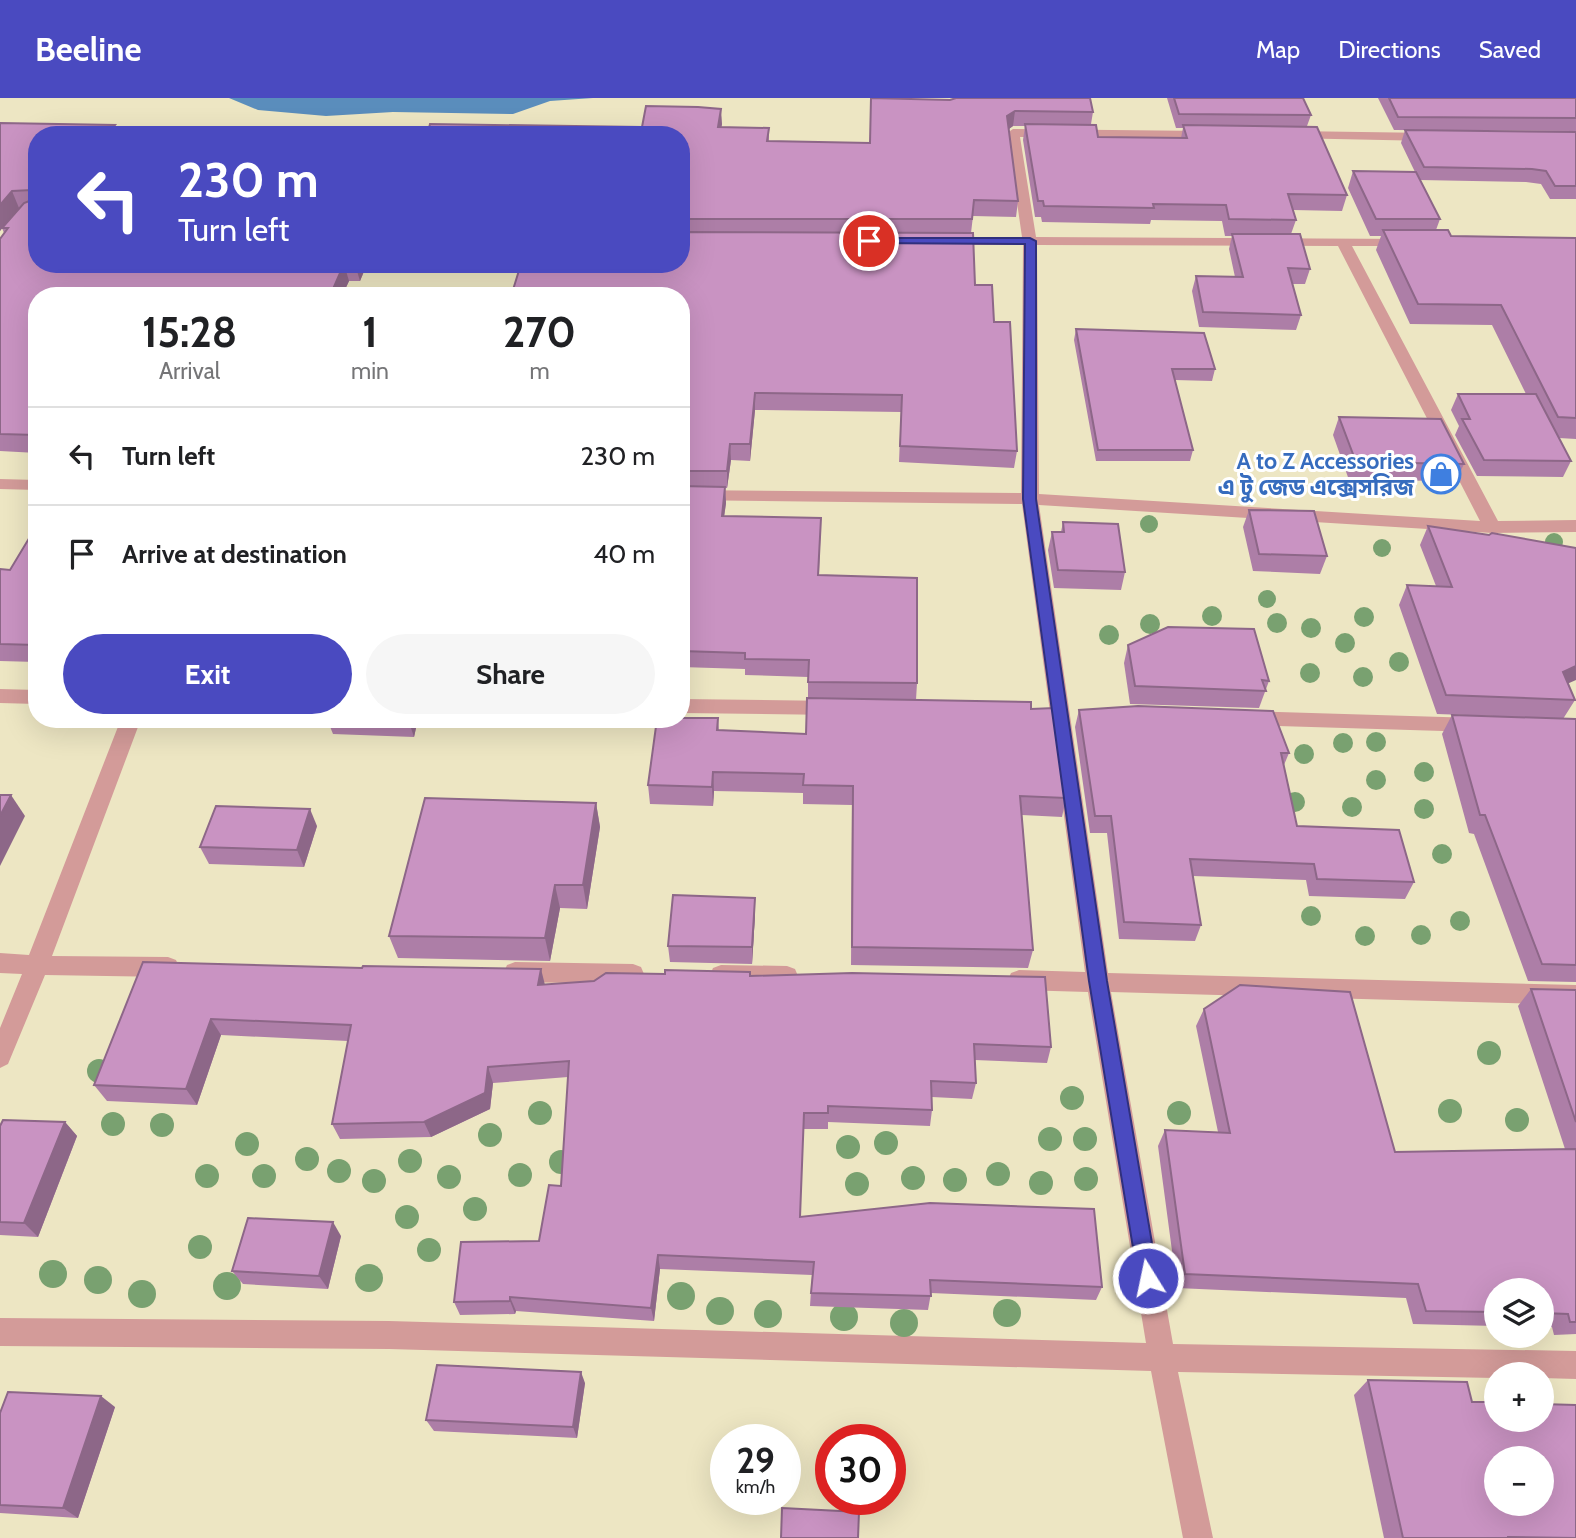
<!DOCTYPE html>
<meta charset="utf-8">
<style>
body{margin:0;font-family:Cabin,"Noto Sans Bengali",sans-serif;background:#f6f6f6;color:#202124;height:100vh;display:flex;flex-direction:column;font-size:26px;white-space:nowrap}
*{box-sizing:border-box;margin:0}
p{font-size:23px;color:#757577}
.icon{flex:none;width:38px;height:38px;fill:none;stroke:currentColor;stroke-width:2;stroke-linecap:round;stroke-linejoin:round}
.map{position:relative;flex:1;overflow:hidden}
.side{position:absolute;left:28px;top:189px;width:662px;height:441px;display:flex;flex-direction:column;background:#fff;border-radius:28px;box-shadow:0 7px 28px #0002}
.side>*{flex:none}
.top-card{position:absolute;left:28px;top:28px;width:662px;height:147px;border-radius:28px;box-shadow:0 7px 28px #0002;background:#4a4ac0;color:#fff;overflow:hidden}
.tools{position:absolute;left:1484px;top:1180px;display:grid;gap:14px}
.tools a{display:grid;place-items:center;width:70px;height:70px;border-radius:50%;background:#fff;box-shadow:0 7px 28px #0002;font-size:35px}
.speed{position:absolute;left:710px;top:1326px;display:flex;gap:14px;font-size:35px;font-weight:700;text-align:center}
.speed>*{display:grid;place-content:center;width:91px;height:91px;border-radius:50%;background:#fff;box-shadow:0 7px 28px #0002;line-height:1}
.speed small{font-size:18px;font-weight:400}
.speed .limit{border:10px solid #d22;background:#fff;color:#111}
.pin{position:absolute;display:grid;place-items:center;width:60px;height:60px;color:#fff;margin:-30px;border:4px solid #fff;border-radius:50%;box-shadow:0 2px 7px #0007}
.me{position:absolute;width:77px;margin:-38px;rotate:350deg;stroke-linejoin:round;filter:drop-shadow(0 0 5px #0008)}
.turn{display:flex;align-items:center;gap:24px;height:147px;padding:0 35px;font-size:32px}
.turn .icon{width:91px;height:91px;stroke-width:2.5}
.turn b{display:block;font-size:49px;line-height:60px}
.eta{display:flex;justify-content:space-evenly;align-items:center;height:119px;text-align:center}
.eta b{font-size:42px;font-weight:700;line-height:49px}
.button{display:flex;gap:14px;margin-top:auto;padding:14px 35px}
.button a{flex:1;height:80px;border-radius:42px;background:#4a4ac0;color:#fff;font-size:28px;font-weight:700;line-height:80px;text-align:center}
.button a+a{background:#f6f6f6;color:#202124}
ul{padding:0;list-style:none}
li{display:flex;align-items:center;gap:21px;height:98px;padding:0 35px;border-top:2px solid #e0e0e0}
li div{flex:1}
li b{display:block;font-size:26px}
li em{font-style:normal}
header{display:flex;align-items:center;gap:42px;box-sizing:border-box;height:98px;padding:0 35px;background:#4a4ac0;color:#fff}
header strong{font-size:33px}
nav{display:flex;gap:38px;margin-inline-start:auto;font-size:24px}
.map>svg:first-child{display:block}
.water{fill:#5a8dbc}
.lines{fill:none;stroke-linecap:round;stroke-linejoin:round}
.minor{fill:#d39b99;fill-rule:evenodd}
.tree{fill:#79a170}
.wall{fill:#ad7ea7}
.shaded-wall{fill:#8d6788}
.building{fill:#c993c2;stroke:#8d6788;stroke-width:2;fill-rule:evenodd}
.route{fill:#4a4ac0;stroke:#30307d;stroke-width:2}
.labels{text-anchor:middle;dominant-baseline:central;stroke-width:6;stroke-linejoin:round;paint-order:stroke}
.shop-label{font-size:23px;font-weight:bold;fill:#366cbe;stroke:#fff;text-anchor:end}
</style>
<header>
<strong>Beeline</strong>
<nav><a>Map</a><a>Directions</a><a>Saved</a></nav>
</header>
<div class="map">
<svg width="1576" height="1440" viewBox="0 0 1576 1440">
<rect width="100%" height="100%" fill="#ede6c3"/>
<!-- water -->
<polygon class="water" points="229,0 593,0 550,3 513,16 393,14 326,18 258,12"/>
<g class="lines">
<!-- minor -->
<g class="minor">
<path d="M1013 31 1207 33 1213 37 1207 41 1020 39 1036 139 1411 141V147L1406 148H1352L1498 423 1576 422V434L1492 435 1039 407 1108 875 1576 887V907L1111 894 1173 1246 1576 1253V1281L1542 1280V1276H1496V1280L1178 1274 1213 1440H1183L1151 1273 389 1251 0 1248V1220L389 1223 1146 1245 1088 894 1019 892 1011 889 1008 882 1011 875 1019 872 1085 874 1022 406 681 402V392L1021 395 1023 147H945L938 143 945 139H1022L1007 35ZM1037 147 1338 148 1480 423 1039 396Z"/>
<polygon points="1292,33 1431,35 1437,39 1431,43 1287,40 1286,37"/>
<polygon points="0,381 37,382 37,392 0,391"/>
<polygon points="0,591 37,592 37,606 0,605"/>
<polygon points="681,601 836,603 843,605 846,610 843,615 836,617 681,615"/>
<polygon points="1249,613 1476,620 1483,622 1486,627 1483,632 1476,634 1249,627 1242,625 1239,620 1242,615"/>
<polygon points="121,621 141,621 52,858 168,859 176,862 179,869 176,876 168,879 45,877 8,966 0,970 0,930 22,876 0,875 0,855 29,857"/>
<polygon points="515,864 633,866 641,869 644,876 641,883 633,886 515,884 507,881 504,874 507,867"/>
<polygon points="721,867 787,868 795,871 798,878 795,885 787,888 721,887 713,884 710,877 713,870"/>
</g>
</g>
<!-- trees -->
<g class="tree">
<circle cx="1149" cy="426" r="9"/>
<circle cx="1554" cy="444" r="9"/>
<circle cx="1382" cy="450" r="9"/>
<circle cx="1267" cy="501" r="9"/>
<circle cx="1212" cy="518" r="10"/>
<circle cx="1364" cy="519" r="10"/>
<circle cx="1277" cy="525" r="10"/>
<circle cx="1150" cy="526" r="10"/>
<circle cx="1311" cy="530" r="10"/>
<circle cx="1109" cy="537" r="10"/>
<circle cx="1345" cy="545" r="10"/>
<circle cx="1399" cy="564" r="10"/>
<circle cx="1310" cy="575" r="10"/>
<circle cx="1363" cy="579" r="10"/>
<circle cx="1376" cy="644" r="10"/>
<circle cx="1343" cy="645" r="10"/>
<circle cx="1304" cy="656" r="10"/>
<circle cx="1424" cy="674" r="10"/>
<circle cx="1376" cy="682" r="10"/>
<circle cx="1295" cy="704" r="10"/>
<circle cx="1352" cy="709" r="10"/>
<circle cx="1424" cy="711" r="10"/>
<circle cx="1442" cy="756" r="10"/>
<circle cx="1311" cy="818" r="10"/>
<circle cx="1460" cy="823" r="10"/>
<circle cx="1421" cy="837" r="10"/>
<circle cx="1365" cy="838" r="10"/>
<circle cx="1489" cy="955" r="12"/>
<circle cx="99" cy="973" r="12"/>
<circle cx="1072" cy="1000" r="12"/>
<circle cx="1450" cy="1013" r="12"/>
<circle cx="540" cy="1015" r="12"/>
<circle cx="1179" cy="1015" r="12"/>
<circle cx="1517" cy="1022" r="12"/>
<circle cx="113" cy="1026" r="12"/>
<circle cx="162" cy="1027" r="12"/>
<circle cx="490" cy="1037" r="12"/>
<circle cx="1050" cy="1041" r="12"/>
<circle cx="1085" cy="1041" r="12"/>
<circle cx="886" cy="1045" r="12"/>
<circle cx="247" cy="1046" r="12"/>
<circle cx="848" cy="1049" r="12"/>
<circle cx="307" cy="1061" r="12"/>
<circle cx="410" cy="1063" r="12"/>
<circle cx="561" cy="1064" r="12"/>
<circle cx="339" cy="1073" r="12"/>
<circle cx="998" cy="1076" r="12"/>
<circle cx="520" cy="1077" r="12"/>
<circle cx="207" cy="1078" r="12"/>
<circle cx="264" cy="1078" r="12"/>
<circle cx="449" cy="1079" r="12"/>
<circle cx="913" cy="1080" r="12"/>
<circle cx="1086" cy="1081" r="12"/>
<circle cx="955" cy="1082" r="12"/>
<circle cx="374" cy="1083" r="12"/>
<circle cx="1041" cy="1085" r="12"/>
<circle cx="857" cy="1086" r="12"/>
<circle cx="475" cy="1111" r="12"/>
<circle cx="407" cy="1119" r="12"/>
<circle cx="200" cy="1149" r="12"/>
<circle cx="429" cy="1152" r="12"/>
<circle cx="53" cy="1176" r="14"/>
<circle cx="369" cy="1180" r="14"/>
<circle cx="98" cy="1182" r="14"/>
<circle cx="227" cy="1188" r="14"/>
<circle cx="142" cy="1196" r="14"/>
<circle cx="681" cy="1198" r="14"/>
<circle cx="720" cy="1213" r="14"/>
<circle cx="1007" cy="1215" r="14"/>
<circle cx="768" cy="1216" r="14"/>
<circle cx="844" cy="1219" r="14"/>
<circle cx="904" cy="1225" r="14"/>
</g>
<!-- wall -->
<g class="wall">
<polygon points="871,0 1093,14 1091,26 1098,39 1181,40 1183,30 1176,30 1167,0 1303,0 1311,17 1307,28 1347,97 1342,113 1293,112 1296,122 1291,136 1310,171 1305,186 1292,186 1301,217 1296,232 1199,229 1192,193 1196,178 1235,179 1229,151 1232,138 1225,138 1222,123 1151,122 1150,126 1042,124 1041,119 1035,119 1023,42 1025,28 1013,28 1009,31 1018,103 1016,119 973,118 971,135 975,187 994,224 1017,353 1014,370 899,364 901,314 755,312 750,363 731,362 727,390 725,390 726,405 724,418 821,420 819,477 917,585 916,602 808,600 808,579 745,577 745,571 681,569 681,329 684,311 681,311 681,198 512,195 681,166 681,37 431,37 429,30 642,29 722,26 721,29 769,30 769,43 870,45"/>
<polygon points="1378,0 1576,0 1576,33 1394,32"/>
<polygon points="0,25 115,27 37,166 367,166 360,183 349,183 342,198 37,198 37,355 0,353 0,141 4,135 2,130 0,133"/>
<polygon points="1405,32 1576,34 1576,101 1550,101 1541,86 1526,84 1420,82 1440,121 1436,132 1451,138 1576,140 1576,341 1559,340 1571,363 1563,379 1477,378 1455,337 1459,328 1451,312 1458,296 1526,296 1492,227 1410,226 1376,152 1381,138 1370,138 1348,90 1353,73 1415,74 1401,45"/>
<polygon points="1076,231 1215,271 1212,283 1175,282 1193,352 1190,363 1096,363 1074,242"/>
<polygon points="1339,319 1464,366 1456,383 1349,382 1333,337"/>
<polygon points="1249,412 1327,458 1320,476 1253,473 1243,429"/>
<polygon points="1063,424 1125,474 1121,492 1054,490 1048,452 1052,434 1061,434"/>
<polygon points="37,427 37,564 0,563 0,471 10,472"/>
<polygon points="1428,428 1568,586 1575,602 1563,621 1576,621 1576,884 1528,883 1474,736 1469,735 1442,636 1452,617 1522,619 1437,616 1399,507 1407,487 1436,488 1420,447"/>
<polygon points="1128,547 1269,583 1259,610 1130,606 1124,565"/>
<polygon points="1031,611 1066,700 1062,719 1022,717 1033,852 1028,870 851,867 852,707 803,706 803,695 714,693 713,708 650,706 648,687 718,620 719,632 806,636"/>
<polygon points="1079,612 1289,655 1284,667 1297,728 1414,784 1405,801 1309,798 1306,782 1193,778 1201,827 1195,843 1119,841 1107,735 1090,735 1075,629"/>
<polygon points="327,621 418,621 414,639 333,636"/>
<polygon points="596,705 600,729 587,811 560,810 550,863 398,860 389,838"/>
<polygon points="317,728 304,769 209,766 200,749"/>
<polygon points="755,800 755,817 752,866 670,864 668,848"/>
<polygon points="143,864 545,886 750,878 1051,949 1047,965 975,962 976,985 972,1001 932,999 932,1012 930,1028 828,1024 828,1031 803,1031 800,1119 1102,1189 1096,1202 931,1195 928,1212 810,1208 812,1177 660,1171 654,1223 516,1213 515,1216 460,1217 454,1204 539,1143 561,1088 568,979 493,985 490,1011 431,1039 340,1041 332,1026 348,943 221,937 197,1007 107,1003 94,987"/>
<polygon points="1531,891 1576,892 1576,1236 1554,1237 1552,1229 1542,1229 1542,1192 1496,1192 1496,1228 1413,1226 1406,1200 1177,1190 1158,1048 1165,1032 1218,1034 1196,928 1204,911 1395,1054 1565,1051 1518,908"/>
<polygon points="65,1024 77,1038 38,1139 0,1137 0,1028"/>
<polygon points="341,1138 328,1191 243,1186 232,1173"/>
<polygon points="1368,1282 1472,1304 1576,1440 1384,1440 1354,1297"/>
<polygon points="585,1285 577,1340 434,1333 426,1322"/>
<polygon points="115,1309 78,1420 0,1415 0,1315"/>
</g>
<!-- shaded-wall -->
<g class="shaded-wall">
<polygon points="721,11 722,26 719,45 718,29"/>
<polygon points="1015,13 1013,28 1006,33 1007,18"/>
<polygon points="115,27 118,37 107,37"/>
<polygon points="12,93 19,110 0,133 0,107"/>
<polygon points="344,166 349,183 342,198 330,198"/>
<polygon points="355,166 367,166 360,183"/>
<polygon points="755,295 755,312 750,363 750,346"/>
<polygon points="730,346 731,362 727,390 727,373"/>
<polygon points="725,389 726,405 722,434 722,418"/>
<polygon points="1576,568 1576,582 1551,593 1563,574"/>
<polygon points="408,621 418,621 414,639"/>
<polygon points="713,674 714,693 713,708 712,689"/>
<polygon points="11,697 25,718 0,768 0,718"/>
<polygon points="596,705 600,729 587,811 583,787"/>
<polygon points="310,711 317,728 304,769 297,752"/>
<polygon points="555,787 560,810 550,863 545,840"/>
<polygon points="755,800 755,817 752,866 752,849"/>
<polygon points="541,871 545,887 538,887"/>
<polygon points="211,921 221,937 197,1007 186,991"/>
<polygon points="488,969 493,985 490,1011 431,1039 424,1024"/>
<polygon points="65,1024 77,1038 38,1139 24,1125"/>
<polygon points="333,1124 341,1138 328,1191 319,1178"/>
<polygon points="658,1157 660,1171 654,1223 651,1210"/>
<polygon points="510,1199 516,1213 515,1216 510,1203"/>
<polygon points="581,1274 585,1285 577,1340 573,1329"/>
<polygon points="101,1298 115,1309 78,1420 63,1410"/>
</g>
<!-- building -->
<g class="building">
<polygon points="871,0 950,2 956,0 1090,0 1093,14 1015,13 1007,18 1018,103 974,102 972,121 681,121 681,37 446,37 429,30 430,26 642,29 646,8 698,9 721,11 718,29 769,30 767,43 870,45"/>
<polygon points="1174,0 1303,0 1311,17 1179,16"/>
<polygon points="1389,0 1576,0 1576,20 1398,19"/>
<polygon points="0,25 115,27 107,37 37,37 37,166 344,166 330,198 37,198 37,337 0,336 0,141 8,130 2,130 24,105 32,102 32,92 12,93 0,107"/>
<polygon points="1025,26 1096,27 1098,39 1187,40 1183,27 1317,29 1347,97 1288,96 1296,122 1229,121 1226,107 1153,106 1154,110 1044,108 1043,103 1038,103"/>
<polygon points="1405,32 1576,34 1576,88 1555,88 1546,73 1532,71 1424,69"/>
<polygon points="1353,73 1416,74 1440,121 1376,121"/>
<polygon points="1383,132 1448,132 1451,138 1576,140 1576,320 1558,319 1501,207 1418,206"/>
<polygon points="681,134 973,135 975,187 992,187 994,224 1010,224 1017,353 900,348 902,297 755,295 750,346 730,346 727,373 681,373 681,329 686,295 681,295 681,198 463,198 464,194 512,195 521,166 681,166"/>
<polygon points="1232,136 1300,136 1310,171 1288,170 1301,217 1203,214 1196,178 1243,179"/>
<polygon points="1076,231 1204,235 1215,271 1172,271 1193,352 1098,352"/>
<polygon points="1458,296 1536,296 1571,363 1484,362 1462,321 1470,321"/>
<polygon points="1339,319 1441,321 1464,366 1356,364"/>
<polygon points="681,388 725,389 722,418 821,420 818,477 917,480 917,585 808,584 809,562 745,561 745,555 681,553"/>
<polygon points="1249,412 1314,413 1327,458 1259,456"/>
<polygon points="1063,424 1118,426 1125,474 1058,472 1052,434 1064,434"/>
<polygon points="37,427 37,547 0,546 0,471 10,472"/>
<polygon points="1428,428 1489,437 1492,435 1576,450 1576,568 1563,574 1575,602 1446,597 1407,487 1452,489"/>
<polygon points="1168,529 1254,531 1269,583 1262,582 1266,593 1135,588 1128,547"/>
<polygon points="807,600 1031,604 1031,611 1054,610 1066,700 1020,698 1033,852 852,849 853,688 803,687 804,676 713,674 712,689 648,687 657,621 681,621 681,620 718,620 717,632 806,636"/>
<polygon points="1138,608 1273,613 1289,655 1281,655 1297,728 1399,732 1414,784 1317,781 1314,766 1190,761 1201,827 1124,824 1111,718 1095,718 1079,612"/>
<polygon points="1452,617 1576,621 1576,867 1542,866 1485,717 1480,717"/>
<polygon points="0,697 11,697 0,718"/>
<polygon points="425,700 596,705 583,787 555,787 545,840 389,838"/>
<polygon points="216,708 310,711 297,752 200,749"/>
<polygon points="673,797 755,800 752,849 668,848"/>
<polygon points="143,864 362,870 363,868 541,871 538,887 594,883 606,875 665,876 665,872 750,874 750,878 852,875 1045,879 1051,949 974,946 976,985 931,983 932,1012 828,1008 828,1015 804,1015 800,1119 930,1105 1094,1111 1102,1189 930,1182 931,1198 811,1195 814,1164 658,1157 651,1210 510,1199 510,1203 454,1204 461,1144 539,1143 549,1087 561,1088 569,963 488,969 485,995 424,1024 332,1026 351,927 211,921 186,991 94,987"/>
<polygon points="1240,887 1350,894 1395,1054 1576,1051 1576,1224 1570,1224 1568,1216 1542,1215 1542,1192 1496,1192 1496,1214 1426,1213 1418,1186 1185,1176 1165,1032 1230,1035 1204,911"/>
<polygon points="1531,891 1576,892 1576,1024"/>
<polygon points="3,1022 65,1024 24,1125 0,1124 0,1028"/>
<polygon points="248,1120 333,1124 319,1178 232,1173"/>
<polygon points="437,1267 581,1274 573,1329 426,1322"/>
<path d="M1368 1282 1467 1284 1472 1304H1496V1321H1542V1306L1576 1307V1440L1508 1439V1440H1403ZM1496 1360H1542V1405H1496Z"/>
<polygon points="8,1294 101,1298 63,1410 0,1407 0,1315"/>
<polygon points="782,1410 859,1414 858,1440 781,1440"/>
</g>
<!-- route -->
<polygon class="route" points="869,140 1030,140 1036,143 1036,401 1107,883 1158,1180 1155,1187 1148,1190 1141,1187 1138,1180 1089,883 1023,401 1025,146 865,145 865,141"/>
<!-- icons -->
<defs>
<symbol id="shop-ring" viewBox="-11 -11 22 22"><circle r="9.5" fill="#fff" stroke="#3f7fe0" stroke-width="1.5"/><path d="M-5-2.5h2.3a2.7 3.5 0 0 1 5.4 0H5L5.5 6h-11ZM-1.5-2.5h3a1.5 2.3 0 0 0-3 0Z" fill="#3f7fe0"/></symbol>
</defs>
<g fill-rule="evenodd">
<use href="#shop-ring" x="1419" y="354" width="44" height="44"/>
</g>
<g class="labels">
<!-- shop labels -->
<g class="shop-label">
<text x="1414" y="363">A to Z Accessories<tspan x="1414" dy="26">এ টু জেড এক্সেসরিজ</tspan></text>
</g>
</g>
</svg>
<div class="tools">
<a><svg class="icon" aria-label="layers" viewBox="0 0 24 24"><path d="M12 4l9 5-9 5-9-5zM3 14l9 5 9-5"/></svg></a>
<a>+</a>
<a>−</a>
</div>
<div class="speed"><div>29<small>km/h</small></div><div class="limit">30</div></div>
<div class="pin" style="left:869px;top:143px;background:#d93025"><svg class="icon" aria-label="arrive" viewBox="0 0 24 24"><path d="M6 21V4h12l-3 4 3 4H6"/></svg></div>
<svg class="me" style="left:1148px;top:1180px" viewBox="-20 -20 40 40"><circle r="17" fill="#4a4ac0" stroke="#fff" stroke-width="3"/><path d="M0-11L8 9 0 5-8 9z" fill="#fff"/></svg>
<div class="top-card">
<div class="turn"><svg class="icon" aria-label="left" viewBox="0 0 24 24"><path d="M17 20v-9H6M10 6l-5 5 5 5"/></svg><div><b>230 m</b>Turn left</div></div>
</div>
<section class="side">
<div class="eta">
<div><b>15:28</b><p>Arrival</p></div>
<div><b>1</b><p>min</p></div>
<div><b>270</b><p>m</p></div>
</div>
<ul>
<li><svg class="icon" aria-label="left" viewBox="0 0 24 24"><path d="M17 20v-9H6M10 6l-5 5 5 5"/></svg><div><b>Turn left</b></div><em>230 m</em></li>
<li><svg class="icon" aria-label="arrive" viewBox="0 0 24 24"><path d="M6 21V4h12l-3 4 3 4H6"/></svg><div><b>Arrive at destination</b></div><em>40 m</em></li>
</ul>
<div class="button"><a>Exit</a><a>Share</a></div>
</section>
</div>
